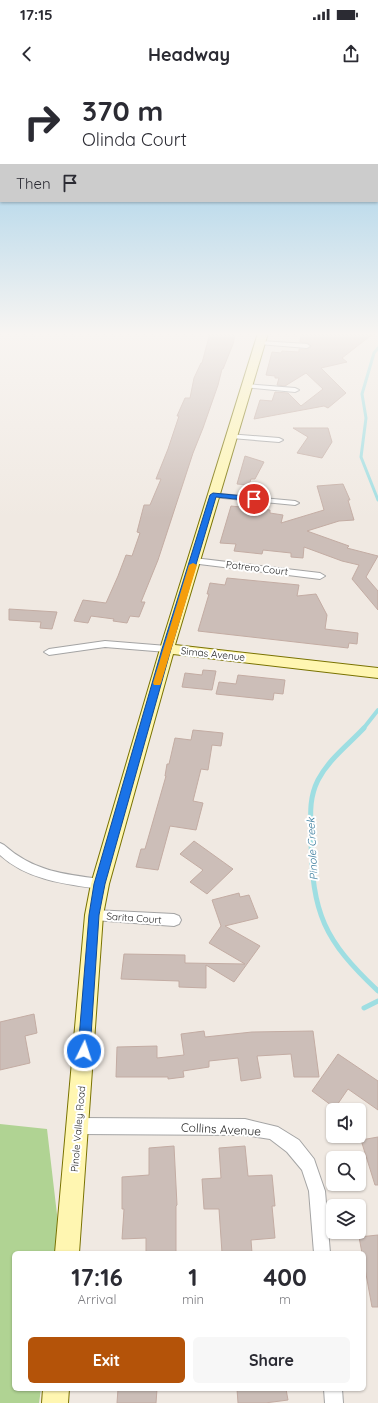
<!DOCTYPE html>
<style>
body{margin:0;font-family:Quicksand,sans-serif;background:#f7f7f7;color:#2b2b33;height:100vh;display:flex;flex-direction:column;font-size:15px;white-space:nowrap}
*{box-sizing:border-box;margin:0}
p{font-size:13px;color:#7c7c81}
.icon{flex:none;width:22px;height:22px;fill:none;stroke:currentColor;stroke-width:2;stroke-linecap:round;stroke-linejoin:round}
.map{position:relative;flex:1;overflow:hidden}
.drawer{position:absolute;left:12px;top:1171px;width:354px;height:140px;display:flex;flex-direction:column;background:#fff;border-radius:6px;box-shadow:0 1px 3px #0004}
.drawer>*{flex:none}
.hud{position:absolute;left:0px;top:0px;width:378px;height:122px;box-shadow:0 1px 3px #0004;background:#fff;color:#2b2b33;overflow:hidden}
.buttons{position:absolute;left:326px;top:1023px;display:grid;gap:8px}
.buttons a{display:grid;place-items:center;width:40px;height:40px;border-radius:6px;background:#fff;box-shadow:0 1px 3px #0004;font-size:20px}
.pin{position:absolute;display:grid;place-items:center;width:34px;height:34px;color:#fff;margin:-17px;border:2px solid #fff;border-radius:50%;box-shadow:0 1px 4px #0007}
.me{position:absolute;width:44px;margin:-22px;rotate:4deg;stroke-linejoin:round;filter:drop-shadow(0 0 3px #0008)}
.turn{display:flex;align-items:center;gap:14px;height:84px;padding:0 16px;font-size:18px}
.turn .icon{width:52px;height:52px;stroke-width:2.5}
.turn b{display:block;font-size:28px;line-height:34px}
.then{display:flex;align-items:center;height:38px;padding:0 16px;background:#0003;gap:8px;font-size:15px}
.eta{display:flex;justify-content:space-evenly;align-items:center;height:68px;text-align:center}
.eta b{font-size:24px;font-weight:700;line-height:28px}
.action{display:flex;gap:8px;margin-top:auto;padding:8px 16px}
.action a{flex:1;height:46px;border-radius:6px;background:#b45309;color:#fff;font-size:16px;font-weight:700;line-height:46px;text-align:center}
.action a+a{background:#f7f7f7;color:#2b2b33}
.status{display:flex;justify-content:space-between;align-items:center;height:28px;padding:0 20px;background:#fff;direction:ltr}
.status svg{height:11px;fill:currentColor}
header{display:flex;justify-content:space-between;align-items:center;height:52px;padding:0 16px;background:#fff;font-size:18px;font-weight:700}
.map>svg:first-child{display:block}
.forest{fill:#b0d393}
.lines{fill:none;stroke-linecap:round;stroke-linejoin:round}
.stream-far2{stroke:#9edee2;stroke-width:3}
.stream-far1{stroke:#9edee2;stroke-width:4}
.stream{stroke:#9edee2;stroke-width:5}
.building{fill:#ccbeb8;stroke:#c3aca3}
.street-casing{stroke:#a4a4a4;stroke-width:2}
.secondary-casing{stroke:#797200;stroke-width:2}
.street{fill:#fff;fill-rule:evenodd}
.secondary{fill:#fff6b1;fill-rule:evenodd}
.route{fill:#1a73e8;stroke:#114b97}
.slow{fill:#f59e0b}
.labels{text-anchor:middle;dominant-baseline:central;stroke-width:4;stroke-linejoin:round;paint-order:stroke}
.street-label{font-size:10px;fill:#1d1d1d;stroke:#fff}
.water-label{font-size:11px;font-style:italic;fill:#3a7c9d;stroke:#fff}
.near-street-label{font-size:12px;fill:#1d1d1d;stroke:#fff}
</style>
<div class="status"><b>17:15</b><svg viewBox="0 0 49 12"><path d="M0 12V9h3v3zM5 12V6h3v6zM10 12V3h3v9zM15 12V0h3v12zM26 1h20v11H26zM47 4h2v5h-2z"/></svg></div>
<header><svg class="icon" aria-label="back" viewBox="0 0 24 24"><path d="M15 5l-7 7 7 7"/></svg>Headway<svg class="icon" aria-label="share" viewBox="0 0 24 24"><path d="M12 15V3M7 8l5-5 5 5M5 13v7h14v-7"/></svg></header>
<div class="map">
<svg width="378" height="1323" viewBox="0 0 378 1323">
<rect width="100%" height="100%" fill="#f0e9e2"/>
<!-- forest -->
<polygon class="forest" points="0,1044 47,1049 58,1143 55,1173 14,1173 14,1309 41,1309 39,1323 0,1323"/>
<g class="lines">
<!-- stream-far2 -->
<polyline class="stream-far2" points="378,268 374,273 362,314 366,338 361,377 378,420"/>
<!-- stream-far1 -->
<polyline class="stream-far1" points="363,649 378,630"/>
<!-- stream -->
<g class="stream">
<path d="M364 648C348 665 329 679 318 700 308 720 311 738 311 759 312 834 324 860 378 911"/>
<polyline points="364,928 378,921"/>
</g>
</g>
<!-- building -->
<g class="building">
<polygon points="210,253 231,253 230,254 235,255 233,264 223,289 222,289 218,305 203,348 193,373 158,480 141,522 145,522 139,537 130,536 127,543 113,541 114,539 91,536 88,543 74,541 83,520 106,523 118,496 126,475 132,476 140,453 137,452 144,425 150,425 161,399 156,399 168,369 179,336 177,336 185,318 190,318 194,298 201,283 202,283"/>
<polygon points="301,253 374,253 342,278 347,282 321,288 346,313 328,328 324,326 254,339 260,320 272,321 275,312 288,313 301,326 323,309 306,293 285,306 277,305 279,298 275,298 275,296 266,295 272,272 281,273 282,271 299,272 299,269 307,269 311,267 311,266 308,263 300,262"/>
<polygon points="293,348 328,348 332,362 322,378 297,373 308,357"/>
<polygon points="245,376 264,382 255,399 251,399 249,405 237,404"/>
<polygon points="343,404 350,420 348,420 354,440 339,441 307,451 349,466 347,468 378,476 366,497 378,511 378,530 352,499 359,485 342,481 304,467 303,478 291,477 291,473 263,470 262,474 234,471 236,464 220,463 231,426 270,430 270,433 283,435 281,443 324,430 317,406"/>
<polygon points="227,498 299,505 297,516 316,514 327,535 325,549 358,553 357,564 349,563 348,568 198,551 209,514 207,514 210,503 225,505"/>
<polygon points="9,529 57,532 52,549 40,548 41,542 9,540"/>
<polygon points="203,590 216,591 212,610 182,607 185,593 202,595"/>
<polygon points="238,595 285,600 283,614 274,613 273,620 216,614 219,602 236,604"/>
<polygon points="193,650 223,653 221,666 212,665 208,690 201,689 193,721 203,723 196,750 170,746 158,790 136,787 141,769 145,769 166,696 165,696 167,684 169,684 175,658 191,660"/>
<polygon points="194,761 233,789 207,814 190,802 203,790 180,774"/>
<polygon points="239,813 240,817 249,815 258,838 225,846 260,866 234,902 206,885 206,908 179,907 179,901 121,899 124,874 185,875 185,883 245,884 209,863 221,846 212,820"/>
<polygon points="34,934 37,953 25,956 30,983 0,990 0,942"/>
<polygon points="204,951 205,957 252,952 313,951 319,997 294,997 291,974 257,976 261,998 241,1001 238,978 209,981 209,987 183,991 184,997 168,999 168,997 116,997 117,967 157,966 157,978 184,975 181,954"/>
<polygon points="338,974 378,1001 378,1030 348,1009 335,1028 312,1011"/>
<polygon points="378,1057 378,1105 375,1105 361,1060"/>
<polygon points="174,1066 177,1125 176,1126 176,1173 146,1173 146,1158 122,1159 124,1129 122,1129 122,1097 149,1095 149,1068"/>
<polygon points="245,1066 248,1096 272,1095 275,1126 272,1126 275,1158 251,1160 252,1173 222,1173 219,1129 204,1129 202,1099 221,1098 219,1068"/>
<polygon points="378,1155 378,1227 372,1227 364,1183 364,1173 362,1173 359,1157"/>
<polygon points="118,1309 157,1309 156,1323 117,1323"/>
<polygon points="237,1309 286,1309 288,1320 265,1323 238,1323"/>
</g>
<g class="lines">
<defs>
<g id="street">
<polygon points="261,261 307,264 310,266 307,268 259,264 259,262"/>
<polygon points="246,304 295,308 299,310 295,312 244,307 244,305"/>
<polygon points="228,354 279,358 283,360 279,362 231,358 227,356"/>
<polygon points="210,413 295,421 299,423 295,425 213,417 210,417 209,415"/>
<polygon points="194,478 320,493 325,496 320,499 191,483 190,481"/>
<polygon points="105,561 167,566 172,569 167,572 105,567 49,575 44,572 49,569"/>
<path d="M0 763 4 765C33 791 63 794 100 799L104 800 106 804 104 808 100 809C65 804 27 800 0 775Z"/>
<polygon points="94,830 174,834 179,836 181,840 179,844 174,846 94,840 89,839 88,835 89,831"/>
<polygon points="78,1038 245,1039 278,1047 299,1060 314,1079 316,1085 325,1111 330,1173 314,1173 309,1111 302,1090 287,1072 270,1059 245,1055 78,1054 73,1051 70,1046 73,1041"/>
<polygon points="324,1309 342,1309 343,1323 325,1323"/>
</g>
<g id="secondary">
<polygon points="258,253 268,253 175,565 378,588 378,598 173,574 109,804 103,835 79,1173 55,1173 85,835 91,804 160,569"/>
<polygon points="43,1309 69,1309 68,1323 42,1323"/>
</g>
</defs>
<!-- street casing -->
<use href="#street" class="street-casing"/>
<!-- secondary casing -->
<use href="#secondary" class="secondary-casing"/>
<!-- street -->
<use href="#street" class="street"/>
<!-- secondary -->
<use href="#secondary" class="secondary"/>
</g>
<!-- sky -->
<linearGradient id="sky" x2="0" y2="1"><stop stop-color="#8ac5e6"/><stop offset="0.58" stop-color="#f8f5f2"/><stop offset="1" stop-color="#f8f5f2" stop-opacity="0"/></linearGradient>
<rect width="378" height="438" fill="url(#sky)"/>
<!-- route -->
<polygon class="route" points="213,413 254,417 258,419 254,421 216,417 171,569 105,804 99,835 90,971 88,975 84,976 79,975 78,971 89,835 94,804 162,569 210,415"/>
<!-- slow -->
<polygon class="slow" points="193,483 197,485 161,603 160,605 154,605 153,603 189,485"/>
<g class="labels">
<!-- street labels -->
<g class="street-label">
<text transform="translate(257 488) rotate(7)">Potrero Court</text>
<text transform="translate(213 574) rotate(6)">Simas Avenue</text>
<text transform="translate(134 838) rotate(4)">Sarita Court</text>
<text transform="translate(78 1049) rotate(-85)">Pinole Valley Road</text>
</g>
<!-- water labels -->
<g class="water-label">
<text transform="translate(312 769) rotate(-93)">Pinole Creek</text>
</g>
<!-- near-street labels -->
<g class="near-street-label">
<text transform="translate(221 1049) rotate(3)">Collins Avenue</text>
</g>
</g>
</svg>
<div class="buttons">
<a><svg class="icon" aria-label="sound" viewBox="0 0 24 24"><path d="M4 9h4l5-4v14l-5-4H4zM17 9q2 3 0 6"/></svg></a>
<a><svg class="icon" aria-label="search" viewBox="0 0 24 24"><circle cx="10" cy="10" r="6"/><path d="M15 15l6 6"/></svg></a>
<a><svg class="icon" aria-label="layers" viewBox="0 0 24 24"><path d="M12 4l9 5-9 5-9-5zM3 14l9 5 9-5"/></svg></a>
</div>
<div class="pin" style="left:254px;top:419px;background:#d93025"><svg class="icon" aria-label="arrive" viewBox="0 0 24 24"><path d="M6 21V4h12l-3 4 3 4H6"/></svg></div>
<svg class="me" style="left:84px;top:971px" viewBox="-20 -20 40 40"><circle r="17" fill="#1a73e8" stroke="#fff" stroke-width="3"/><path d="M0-11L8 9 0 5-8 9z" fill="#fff"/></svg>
<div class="hud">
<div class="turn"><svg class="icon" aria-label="right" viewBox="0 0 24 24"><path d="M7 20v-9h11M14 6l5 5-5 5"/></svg><div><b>370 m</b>Olinda Court</div></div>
<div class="then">Then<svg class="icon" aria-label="arrive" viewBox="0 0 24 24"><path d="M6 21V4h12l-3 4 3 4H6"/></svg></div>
</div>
<section class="drawer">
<div class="eta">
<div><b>17:16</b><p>Arrival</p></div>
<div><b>1</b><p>min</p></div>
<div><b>400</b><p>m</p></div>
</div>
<div class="action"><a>Exit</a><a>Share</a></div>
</section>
</div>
